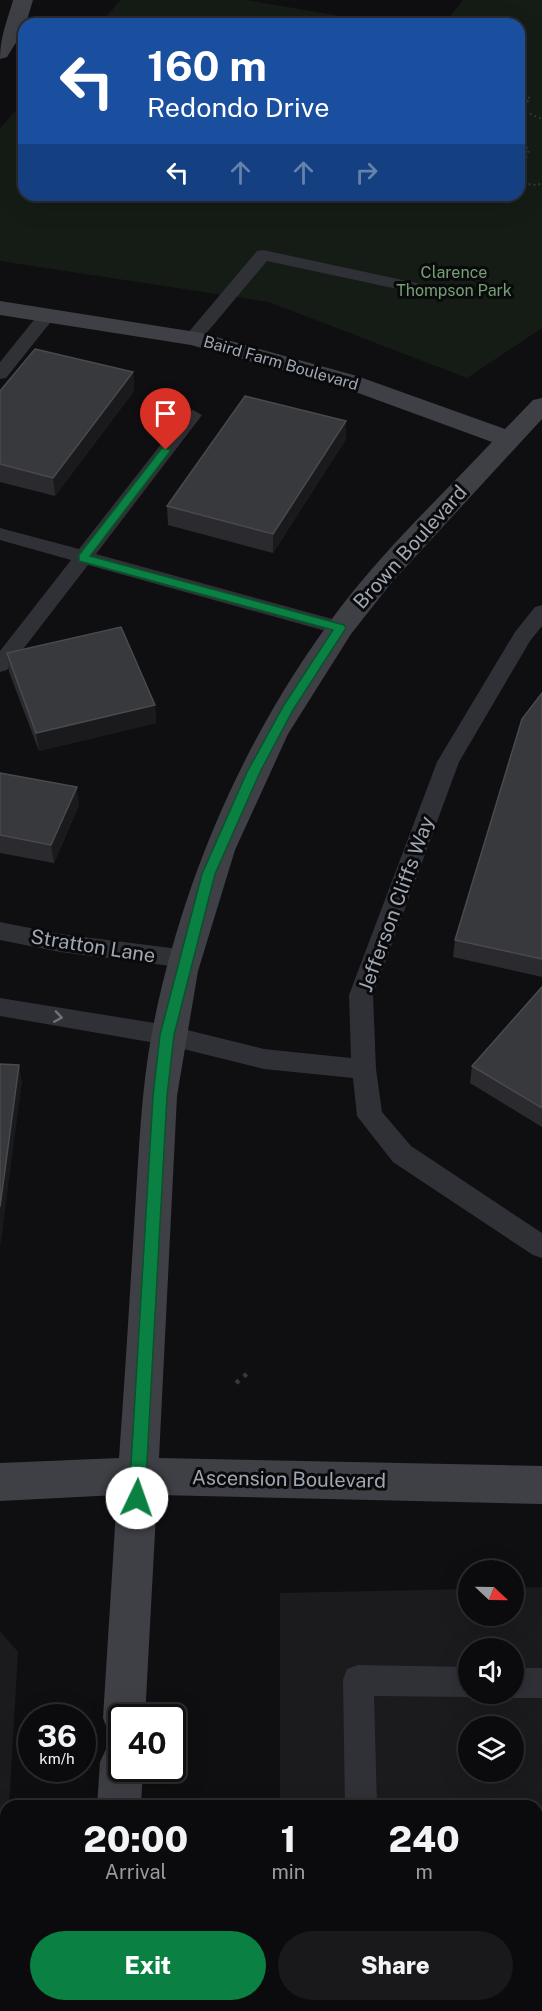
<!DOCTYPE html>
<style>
body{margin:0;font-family:"Public Sans",sans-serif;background:#19191b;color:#f1f3f6;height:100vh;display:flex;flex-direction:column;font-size:22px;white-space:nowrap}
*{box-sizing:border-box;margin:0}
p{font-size:20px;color:#9a9b9d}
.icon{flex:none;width:33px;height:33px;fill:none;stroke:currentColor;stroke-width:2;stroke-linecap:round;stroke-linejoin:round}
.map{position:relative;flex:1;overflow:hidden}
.side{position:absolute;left:0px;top:1800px;width:543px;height:212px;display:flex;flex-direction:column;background:#0b0b0d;border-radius:18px 18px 0 0;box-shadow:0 6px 24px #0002,0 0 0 2px #2b2b2e}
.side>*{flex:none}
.hud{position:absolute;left:18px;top:18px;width:507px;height:183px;border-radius:18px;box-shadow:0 6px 24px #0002,0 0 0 2px #2b2b2e;background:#1a4fa0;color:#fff;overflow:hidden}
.needle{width:39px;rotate:112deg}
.controls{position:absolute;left:458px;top:1560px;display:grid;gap:12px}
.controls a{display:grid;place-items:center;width:66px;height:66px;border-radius:50%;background:#0b0b0d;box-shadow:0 6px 24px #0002,0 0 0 2px #2b2b2e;font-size:30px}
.speed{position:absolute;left:18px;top:1704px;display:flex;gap:12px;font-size:30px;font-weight:700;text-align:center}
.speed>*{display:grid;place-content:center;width:78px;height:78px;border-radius:50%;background:#0b0b0d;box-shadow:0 6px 24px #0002,0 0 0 2px #2b2b2e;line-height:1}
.speed small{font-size:15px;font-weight:400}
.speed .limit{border:3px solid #111;border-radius:9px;background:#fff;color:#111}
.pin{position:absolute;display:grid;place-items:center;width:51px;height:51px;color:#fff;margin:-62px -26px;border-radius:50% 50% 50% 0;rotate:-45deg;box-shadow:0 0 6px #0007}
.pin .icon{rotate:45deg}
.me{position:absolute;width:66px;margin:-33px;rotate:3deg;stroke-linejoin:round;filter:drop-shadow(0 0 4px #0008)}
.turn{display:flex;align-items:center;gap:21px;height:126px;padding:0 30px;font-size:27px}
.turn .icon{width:78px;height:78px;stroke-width:2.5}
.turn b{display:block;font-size:42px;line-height:51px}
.lanes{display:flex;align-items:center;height:57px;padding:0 30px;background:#0003;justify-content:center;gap:30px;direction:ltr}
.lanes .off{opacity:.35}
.eta{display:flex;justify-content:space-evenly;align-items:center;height:102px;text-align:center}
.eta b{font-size:36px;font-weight:800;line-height:42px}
.button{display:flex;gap:12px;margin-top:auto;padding:12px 30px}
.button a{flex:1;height:69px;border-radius:36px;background:#0b8043;color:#fff;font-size:24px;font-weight:800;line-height:69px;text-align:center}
.button a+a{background:#19191b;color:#f1f3f6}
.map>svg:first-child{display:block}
.built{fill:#1b1b1e;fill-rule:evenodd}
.green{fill:#151c16}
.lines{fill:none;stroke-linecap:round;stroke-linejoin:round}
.path-far1{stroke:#36383d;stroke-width:2;stroke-dasharray:2 3;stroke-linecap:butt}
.path{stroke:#36383d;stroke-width:4.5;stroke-dasharray:4 6;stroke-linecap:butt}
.lane{fill:#303136;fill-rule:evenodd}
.secondary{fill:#3e4046;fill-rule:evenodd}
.wall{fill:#2b2b2f}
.shaded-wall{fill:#1a1a1d}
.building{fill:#37393d;stroke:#484a50;stroke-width:1.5}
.oneway{stroke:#6d727b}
.route{fill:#0b8043;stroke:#07532c;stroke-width:1.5}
.labels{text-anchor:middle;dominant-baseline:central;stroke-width:6;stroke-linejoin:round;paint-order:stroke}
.far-park-label{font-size:16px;fill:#74a074;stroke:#0a0a0c}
.far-street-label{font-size:16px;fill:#9fa7b3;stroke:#0a0a0c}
.street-label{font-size:20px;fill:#9fa7b3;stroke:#0a0a0c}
</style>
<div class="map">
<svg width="542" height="2011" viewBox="0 0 542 2011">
<rect width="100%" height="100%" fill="#0f0f11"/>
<!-- built -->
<g class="built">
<path d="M542 1587V2011H281V2006H537V1806H280V1593L468 1589V1616H513V1588ZM468 1648H513V1694H468ZM468 1726H513V1772H468Z"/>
<polygon points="0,1631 18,1652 9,1806 6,1806 0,1944"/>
</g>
<!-- green -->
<g class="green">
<polygon points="121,0 246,0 386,24 99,24"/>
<polygon points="463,0 542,0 542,328 467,378 269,302 0,261 0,128 24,102 24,195 519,195 519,24 444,24"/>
</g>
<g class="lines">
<!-- path-far1 -->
<g class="path-far1">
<polyline points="519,93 530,98 522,110 542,119"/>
<polyline points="519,140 529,150 526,158 519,164"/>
<polyline points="519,181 532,185 542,184"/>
</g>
<!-- path -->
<polyline class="path" points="236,1383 248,1373"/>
<!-- lane -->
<g class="lane">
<polygon points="263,250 421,284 430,289 421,294 267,261 199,342 187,342 184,338 187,334 257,251"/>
<polygon points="48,309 57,314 6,378 0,379 0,362 42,310"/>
<polygon points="193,410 202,415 96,554 347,623 350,628 347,633 340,635 88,565 7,670 0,672 0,651 71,560 0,540 0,528 79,549 187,411"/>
<polygon points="542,605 542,626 530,641 459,762 373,995 376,1069 382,1112 411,1146 542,1233 542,1258 533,1255 393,1162 357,1116 353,1078 264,1069 167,1045 0,1016 0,998 167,1025 264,1049 351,1058 349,995 437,762 515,632 535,607"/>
<polygon points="0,922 60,934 187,950 195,953 199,959 195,965 187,968 60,952 0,940"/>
<polygon points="358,1665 468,1667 468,1694 477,1694 468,1697 374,1696 377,1806 345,1806 343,1680 347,1669"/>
<polygon points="513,1668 542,1668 542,1698 513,1698 502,1694 513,1694"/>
<rect x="348" y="2006" width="34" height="5"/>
</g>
<!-- secondary -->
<g class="secondary">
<path d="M13 0H33L24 30 7 57 0 59C0 36 7 22 13 0Z"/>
<path d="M0 301 202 333 357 376 505 429 533 400 542 398V419L392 582 351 634 288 734 235 850 198 971 177 1096 159 1458 542 1466V1504L157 1495 145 1718H122V1738L109 1733 103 1718 117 1495 0 1501V1463L119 1458C125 1376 130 1293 135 1211 139 1151 141 1091 152 1032 182 879 246 732 340 608 385 549 441 496 492 442L339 386 191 345 0 315Z"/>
<polygon points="122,1741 122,1768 143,1768 141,1806 97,1806 100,1762 107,1747"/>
<rect x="86" y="2006" width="46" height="5"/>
</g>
</g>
<!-- wall -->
<g class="wall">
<polygon points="133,372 134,391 55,496 0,482 0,391"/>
<polygon points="346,421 346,439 273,553 168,525 167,506"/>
<polygon points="7,653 155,705 156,723 39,751 9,672"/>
<polygon points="542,693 542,977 453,957 455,940"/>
<polygon points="0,773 79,805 54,863 0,853"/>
<polygon points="542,987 542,1127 470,1083 472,1066"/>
<polygon points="485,2006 537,2006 542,2011 485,2011"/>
</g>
<!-- shaded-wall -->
<g class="shaded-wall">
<polygon points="133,372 134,391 55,496 53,478"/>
<polygon points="346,421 346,439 273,553 273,534"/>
<polygon points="155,705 156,723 39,751 36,733"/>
<polygon points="77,787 79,805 54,863 51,845"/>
<polygon points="19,1065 22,1082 0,1248 0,1207"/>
</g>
<!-- building -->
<g class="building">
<polygon points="35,349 133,372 53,478 0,464 0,391"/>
<polygon points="245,396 346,421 273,534 167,506"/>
<polygon points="121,627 155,705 36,733 7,653"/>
<polygon points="542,693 542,959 455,940 522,719"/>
<polygon points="0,773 77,787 51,845 0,835"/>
<polygon points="542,987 542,1108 472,1066"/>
<polygon points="0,1064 19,1065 0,1207"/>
<polygon points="537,1817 542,1817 542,2011 489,2011 488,2006 537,2006"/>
</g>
<!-- one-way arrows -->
<defs><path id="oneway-chevron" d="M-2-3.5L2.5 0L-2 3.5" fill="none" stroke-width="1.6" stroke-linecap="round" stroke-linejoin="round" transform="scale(1.5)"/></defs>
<use class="oneway" href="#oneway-chevron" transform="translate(58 1017) rotate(9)"/>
<!-- route -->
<polygon class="route" points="162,448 171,450 90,556 344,625 346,628 293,710 260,772 215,874 174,1035 167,1096 145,1498 143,1503 137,1506 131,1503 129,1498 153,1096 160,1035 202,874 247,772 284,705 333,630 79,561 79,555"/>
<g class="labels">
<!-- far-park labels -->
<g class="far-park-label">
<text x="454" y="272">Clarence<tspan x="454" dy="18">Thompson Park</tspan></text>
</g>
<!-- far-street labels -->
<g class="far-street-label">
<text transform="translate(281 363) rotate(16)">Baird Farm Boulevard</text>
</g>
<!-- street labels -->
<g class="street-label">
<text transform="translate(410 547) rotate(-48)">Brown Boulevard</text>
<text transform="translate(396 904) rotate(-70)">Jefferson Cliffs Way</text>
<text transform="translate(93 946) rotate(9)">Stratton Lane</text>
<text transform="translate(289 1479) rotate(1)">Ascension Boulevard</text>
</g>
</g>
</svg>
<div class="controls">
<a><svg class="needle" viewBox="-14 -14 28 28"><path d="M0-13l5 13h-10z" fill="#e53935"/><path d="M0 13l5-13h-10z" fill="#9a9b9d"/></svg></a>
<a><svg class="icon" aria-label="sound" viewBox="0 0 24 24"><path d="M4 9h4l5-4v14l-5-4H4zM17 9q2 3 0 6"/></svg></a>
<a><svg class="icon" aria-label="layers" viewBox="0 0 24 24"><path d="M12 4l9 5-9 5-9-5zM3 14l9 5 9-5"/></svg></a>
</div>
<div class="speed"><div>36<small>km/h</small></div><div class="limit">40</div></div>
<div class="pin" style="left:166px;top:450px;background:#d93025"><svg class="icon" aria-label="arrive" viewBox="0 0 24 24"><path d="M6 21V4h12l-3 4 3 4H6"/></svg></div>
<svg class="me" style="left:137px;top:1498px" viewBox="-20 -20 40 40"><circle r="19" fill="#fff"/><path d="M0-13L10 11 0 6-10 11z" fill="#0b8043"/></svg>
<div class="hud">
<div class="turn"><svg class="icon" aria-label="left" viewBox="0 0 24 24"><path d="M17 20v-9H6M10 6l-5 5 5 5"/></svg><div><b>160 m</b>Redondo Drive</div></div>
<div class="lanes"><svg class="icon" aria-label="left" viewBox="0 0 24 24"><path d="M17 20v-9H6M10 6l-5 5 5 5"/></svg><svg class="icon off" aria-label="ahead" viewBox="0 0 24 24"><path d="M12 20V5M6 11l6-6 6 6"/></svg><svg class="icon off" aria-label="ahead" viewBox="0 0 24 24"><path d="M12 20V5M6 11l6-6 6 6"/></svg><svg class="icon off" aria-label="right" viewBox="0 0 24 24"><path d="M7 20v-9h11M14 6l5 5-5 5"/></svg></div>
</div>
<section class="side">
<div class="eta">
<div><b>20:00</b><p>Arrival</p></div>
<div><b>1</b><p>min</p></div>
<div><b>240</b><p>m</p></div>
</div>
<div class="button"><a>Exit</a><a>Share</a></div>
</section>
</div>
